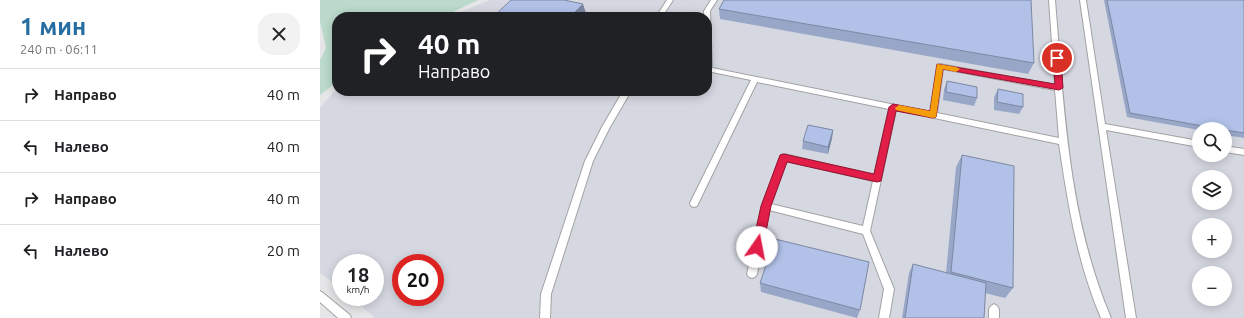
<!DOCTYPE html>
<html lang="ru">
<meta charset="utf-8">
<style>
body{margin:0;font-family:Ubuntu,sans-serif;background:#f2f2f2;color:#202124;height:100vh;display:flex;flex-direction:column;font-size:15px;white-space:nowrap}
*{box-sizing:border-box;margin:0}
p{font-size:13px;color:#757577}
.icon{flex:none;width:22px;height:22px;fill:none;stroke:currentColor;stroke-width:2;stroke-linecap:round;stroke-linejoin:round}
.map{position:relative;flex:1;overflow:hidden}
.panel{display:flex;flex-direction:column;background:#fff;width:320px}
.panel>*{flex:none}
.banner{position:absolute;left:12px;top:12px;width:380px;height:84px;border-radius:16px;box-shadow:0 2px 10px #0003;background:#202124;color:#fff;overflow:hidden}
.fabs{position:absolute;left:872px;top:122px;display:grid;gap:8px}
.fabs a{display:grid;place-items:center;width:40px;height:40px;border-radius:50%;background:#fff;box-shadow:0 2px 10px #0003;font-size:20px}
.speed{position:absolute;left:12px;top:254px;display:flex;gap:8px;font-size:20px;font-weight:700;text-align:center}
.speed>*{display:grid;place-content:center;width:52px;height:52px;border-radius:50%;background:#fff;box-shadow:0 2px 10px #0003;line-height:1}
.speed small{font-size:10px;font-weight:400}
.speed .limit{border:6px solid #d22;background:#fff;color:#111}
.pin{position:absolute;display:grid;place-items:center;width:34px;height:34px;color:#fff;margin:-17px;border:2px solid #fff;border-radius:50%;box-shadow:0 1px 4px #0007}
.me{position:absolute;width:44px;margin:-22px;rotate:12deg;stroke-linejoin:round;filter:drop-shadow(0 0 3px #0008)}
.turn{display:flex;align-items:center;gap:14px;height:84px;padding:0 20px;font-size:18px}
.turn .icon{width:52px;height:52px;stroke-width:2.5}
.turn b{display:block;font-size:28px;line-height:34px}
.round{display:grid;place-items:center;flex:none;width:42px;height:42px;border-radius:16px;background:#f2f2f2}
.head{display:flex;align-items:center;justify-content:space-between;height:68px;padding:0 20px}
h1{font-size:24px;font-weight:600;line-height:30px;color:#266ea2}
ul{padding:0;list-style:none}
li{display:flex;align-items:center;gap:12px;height:52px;padding:0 20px;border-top:1px solid #e0e0e0}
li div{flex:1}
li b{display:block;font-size:15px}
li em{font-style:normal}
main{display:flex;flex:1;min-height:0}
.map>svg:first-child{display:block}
.built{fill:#d5d8e1;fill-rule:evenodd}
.green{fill:#bbdacb}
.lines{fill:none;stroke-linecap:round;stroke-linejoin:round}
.lane-casing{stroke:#a2a2a4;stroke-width:2}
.lane{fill:#fff;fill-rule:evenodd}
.wall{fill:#98a6c8}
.shaded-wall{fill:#7c87a2}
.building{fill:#b1c1e8;stroke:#7c87a2}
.route{fill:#e11d48;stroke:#92132f}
.slow{fill:#f59e0b}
</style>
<main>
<section class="panel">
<div class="head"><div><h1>1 мин</h1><p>240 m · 06:11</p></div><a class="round"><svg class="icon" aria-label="close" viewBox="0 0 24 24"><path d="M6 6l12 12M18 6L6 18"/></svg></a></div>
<ul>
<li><svg class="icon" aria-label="right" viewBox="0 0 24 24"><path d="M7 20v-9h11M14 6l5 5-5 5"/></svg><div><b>Направо</b></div><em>40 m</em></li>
<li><svg class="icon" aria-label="left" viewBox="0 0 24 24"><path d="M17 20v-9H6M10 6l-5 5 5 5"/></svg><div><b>Налево</b></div><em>40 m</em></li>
<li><svg class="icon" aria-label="right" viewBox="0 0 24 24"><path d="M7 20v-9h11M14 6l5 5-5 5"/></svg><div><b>Направо</b></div><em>40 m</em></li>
<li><svg class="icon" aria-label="left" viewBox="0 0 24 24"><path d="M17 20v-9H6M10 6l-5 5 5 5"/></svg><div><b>Налево</b></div><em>20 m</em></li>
</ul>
</section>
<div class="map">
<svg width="924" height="318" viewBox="0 0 924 318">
<rect width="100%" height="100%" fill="#e6e6e8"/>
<!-- built -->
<path class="built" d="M170 0H924V318H55L31 297H55V263H21V289L0 273V108L17 88V91H387V17H128ZM879 129H905V155H879ZM879 177H905V203H879ZM879 225H905V251H879ZM81 263H115V297H81ZM879 273H905V299H879Z"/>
<!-- green -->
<polygon class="green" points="0,0 158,0 122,17 17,17 17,82 0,95 0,60 6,48 0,21"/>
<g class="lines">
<defs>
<g id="lane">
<polygon points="347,0 353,0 342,17 336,17"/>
<path d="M391 0H397L390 11 392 68 610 112 617 66 620 64 735 85 729 0H735C744 108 748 217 791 318H781C757 262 748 204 739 144L576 110 550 231 574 289 569 318H559L564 289 543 234 449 210 437 274 435 277 432 278 429 277 427 274 442 206 461 155 464 154 554 175 569 109 437 82 377 206 374 207 371 206 370 203 431 80 387 71V17H384V11ZM623 69 735 90 739 138 617 113ZM467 161 553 181 543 226 451 204Z"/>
<polygon points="760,0 766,0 785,124 879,141 879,147 786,130 816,318 806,318"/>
<polygon points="303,91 311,91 290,127 273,161 231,294 230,318 220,318 221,294 265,161 282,127"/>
<polygon points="905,146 924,149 924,155 905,152"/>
<polygon points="0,291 3,293 30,315 31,318 18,318 0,302"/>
<polygon points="674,304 677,306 679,309 679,318 669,318 669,309 671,306"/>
</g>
</defs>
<!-- lane casing -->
<use href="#lane" class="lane-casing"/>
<!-- lane -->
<use href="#lane" class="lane"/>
</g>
<!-- wall -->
<g class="wall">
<polygon points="784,0 924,0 924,138 905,135 905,129 879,129 879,130 807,117"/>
<polygon points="399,9 714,63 708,74 400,19"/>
<polygon points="627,81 657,98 654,106 623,100 624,89"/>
<polygon points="678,89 703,107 699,114 674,110 674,97"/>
<polygon points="513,130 512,138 508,154 482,149 483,141"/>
<polygon points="642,155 693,288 685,298 665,293 664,318 582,318 589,273 593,264 626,273 636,167"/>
<polygon points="440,283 540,310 537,318 441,292"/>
</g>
<!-- shaded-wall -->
<g class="shaded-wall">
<polygon points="263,4 267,16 266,17 250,17"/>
<polygon points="513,130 512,138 508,154 508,147"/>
</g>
<!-- building -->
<g class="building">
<polygon points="191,0 244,0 263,4 250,17 173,17"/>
<polygon points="404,0 711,0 714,63 399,9"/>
<polygon points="787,0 924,0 924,133 905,130 905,129 900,129 810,113"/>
<polygon points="627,81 657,87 657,98 626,92"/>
<polygon points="678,89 703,94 703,107 677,102"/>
<polygon points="488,125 513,130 508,147 483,141"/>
<polygon points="642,155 694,166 693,288 631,272"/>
<polygon points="455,239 549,262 540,310 440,283"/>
<polygon points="593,264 666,283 664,318 585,318"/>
</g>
<!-- route -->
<polygon class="route" points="737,56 741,58 743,88 739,90 623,69 616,117 613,118 576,111 561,181 557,182 467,162 451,206 443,247 441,250 437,252 434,250 432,247 441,206 460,155 464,154 554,174 569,107 573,104 610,111 617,64 735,84 733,58"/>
<!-- slow -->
<polygon class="slow" points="617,64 636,67 640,69 636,72 623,69 616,117 613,118 576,110 575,108 579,105 610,111"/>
</svg>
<div class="fabs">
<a><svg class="icon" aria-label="search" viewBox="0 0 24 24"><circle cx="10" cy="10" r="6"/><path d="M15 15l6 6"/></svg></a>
<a><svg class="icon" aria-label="layers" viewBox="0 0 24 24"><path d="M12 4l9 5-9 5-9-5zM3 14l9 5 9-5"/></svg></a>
<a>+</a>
<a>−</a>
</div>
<div class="speed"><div>18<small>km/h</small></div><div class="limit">20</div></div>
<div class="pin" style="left:737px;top:58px;background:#d93025"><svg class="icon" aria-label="arrive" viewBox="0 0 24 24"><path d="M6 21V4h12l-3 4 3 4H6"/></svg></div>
<svg class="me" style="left:437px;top:247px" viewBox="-20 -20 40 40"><circle r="19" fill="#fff"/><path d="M0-13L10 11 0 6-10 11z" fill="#e11d48"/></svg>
<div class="banner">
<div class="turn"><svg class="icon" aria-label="right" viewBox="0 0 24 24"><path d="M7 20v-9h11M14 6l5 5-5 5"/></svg><div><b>40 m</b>Направо</div></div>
</div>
</div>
</main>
